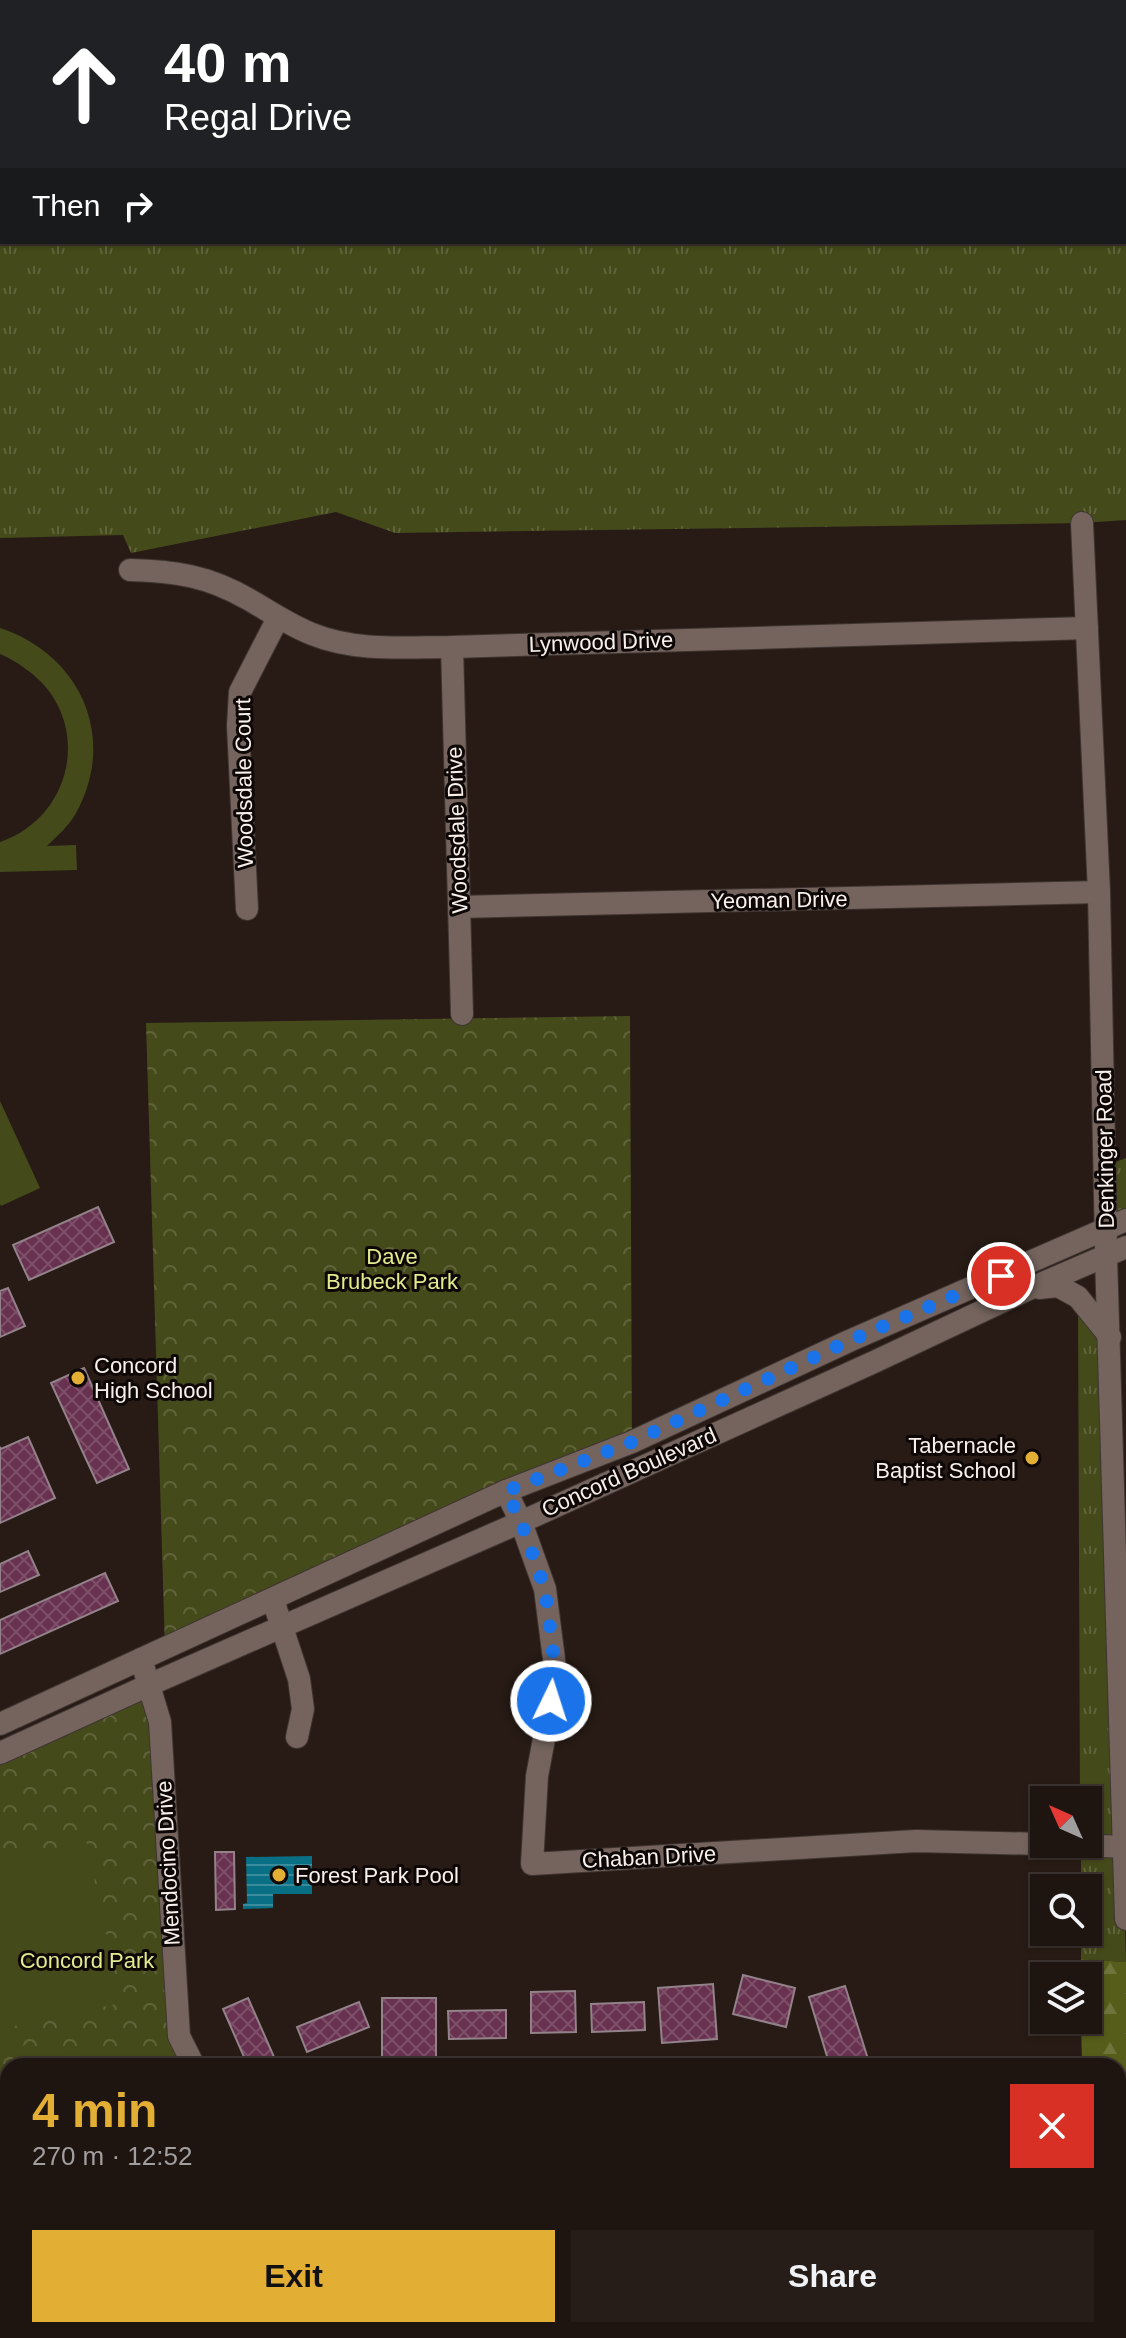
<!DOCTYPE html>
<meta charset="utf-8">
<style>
body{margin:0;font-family:Helvetica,sans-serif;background:#261d19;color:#f1f3f6;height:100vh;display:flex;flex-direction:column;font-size:30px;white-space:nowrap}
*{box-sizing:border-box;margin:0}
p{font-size:26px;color:#a19e9f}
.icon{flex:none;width:44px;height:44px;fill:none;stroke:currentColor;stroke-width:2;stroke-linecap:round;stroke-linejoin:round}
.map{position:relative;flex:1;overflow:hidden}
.side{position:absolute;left:0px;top:2058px;width:1126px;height:280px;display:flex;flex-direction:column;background:#1e1410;border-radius:24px 24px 0 0;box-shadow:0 2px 6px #0004,0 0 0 2px #3c3330}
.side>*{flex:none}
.hud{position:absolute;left:0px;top:0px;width:1126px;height:244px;box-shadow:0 2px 6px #0004,0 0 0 2px #3c3330;background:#202124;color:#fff;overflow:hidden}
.needle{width:52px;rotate:315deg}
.buttons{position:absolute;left:1030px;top:1786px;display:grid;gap:16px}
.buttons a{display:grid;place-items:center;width:72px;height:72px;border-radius:0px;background:#1e1410;box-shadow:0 2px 6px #0004,0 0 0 2px #3c3330;font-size:40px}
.pin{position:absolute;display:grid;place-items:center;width:68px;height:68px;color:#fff;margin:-34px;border:4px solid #fff;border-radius:50%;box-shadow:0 2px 8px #0007}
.me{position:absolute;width:88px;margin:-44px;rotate:4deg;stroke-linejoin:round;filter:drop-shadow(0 0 6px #0008)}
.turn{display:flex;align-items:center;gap:28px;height:168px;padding:0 32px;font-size:36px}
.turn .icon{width:104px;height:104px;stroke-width:2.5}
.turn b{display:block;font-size:56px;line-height:68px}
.then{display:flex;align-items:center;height:76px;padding:0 32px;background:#0003;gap:16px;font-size:30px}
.round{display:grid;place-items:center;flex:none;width:84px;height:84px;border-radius:0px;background:#261d19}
.summary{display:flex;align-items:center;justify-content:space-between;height:136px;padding:0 32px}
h1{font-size:48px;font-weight:700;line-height:60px;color:#e2af34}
.primary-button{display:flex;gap:16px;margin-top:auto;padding:16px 32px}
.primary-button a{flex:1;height:92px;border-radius:0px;background:#e2af34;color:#111;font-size:32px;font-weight:700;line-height:92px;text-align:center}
.primary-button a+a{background:#261d19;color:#f1f3f6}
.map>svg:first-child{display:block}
.grass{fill:url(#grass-tufts);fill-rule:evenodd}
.forest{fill:url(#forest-firs)}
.park{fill:url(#park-crowns)}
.pitch{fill:#454a1a}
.water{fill:url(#water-rules)}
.building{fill:url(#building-cross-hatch);stroke:#93828a;stroke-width:2}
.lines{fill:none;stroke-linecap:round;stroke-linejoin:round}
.minor-casing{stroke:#3f3532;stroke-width:24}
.tertiary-casing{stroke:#3f3532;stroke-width:24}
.minor{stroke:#74645d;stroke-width:22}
.tertiary{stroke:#74645d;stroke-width:22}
.route{stroke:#1a73e8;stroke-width:14;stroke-dasharray:0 25.2}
.poi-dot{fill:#e2af34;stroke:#0d0705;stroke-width:3}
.labels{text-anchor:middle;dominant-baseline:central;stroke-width:6;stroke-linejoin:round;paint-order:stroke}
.street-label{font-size:22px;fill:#f9f0ec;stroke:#0d0705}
.park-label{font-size:22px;fill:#e1ec8e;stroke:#0d0705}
.poi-label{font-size:22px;fill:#f9f0ec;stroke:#0d0705;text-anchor:start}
</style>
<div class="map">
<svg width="1126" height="2338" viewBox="0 0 1126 2338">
<defs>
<pattern id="grass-tufts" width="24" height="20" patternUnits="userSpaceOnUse" patternTransform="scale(2)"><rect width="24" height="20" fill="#454a1a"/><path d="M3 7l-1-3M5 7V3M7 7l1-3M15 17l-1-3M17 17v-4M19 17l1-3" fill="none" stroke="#61643b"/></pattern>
<pattern id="forest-firs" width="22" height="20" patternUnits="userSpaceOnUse" patternTransform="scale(2)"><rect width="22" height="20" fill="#565c1a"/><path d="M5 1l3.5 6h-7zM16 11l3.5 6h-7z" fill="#6f743b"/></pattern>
<pattern id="park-crowns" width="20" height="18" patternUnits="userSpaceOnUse" patternTransform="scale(2)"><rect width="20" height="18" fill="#454a1a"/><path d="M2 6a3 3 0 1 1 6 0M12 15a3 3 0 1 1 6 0" fill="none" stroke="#61643b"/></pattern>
<pattern id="water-rules" width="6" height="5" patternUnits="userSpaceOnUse" patternTransform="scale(2)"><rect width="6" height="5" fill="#096f84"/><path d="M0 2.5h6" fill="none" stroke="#3a8b9b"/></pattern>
<pattern id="building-cross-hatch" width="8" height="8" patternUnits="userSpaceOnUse" patternTransform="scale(2)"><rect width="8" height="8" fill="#67314f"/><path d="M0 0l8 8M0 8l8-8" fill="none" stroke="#7e4f68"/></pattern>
</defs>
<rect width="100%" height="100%" fill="#281b15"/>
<!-- grass -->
<g class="grass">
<path d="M0 0H1126V520L1082 523 395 533 336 512 131 553 123 535 0 538ZM2 2H1124V242H2Z"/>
<polygon points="1126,1158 1126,1220 1106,1230 1106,1166"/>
<polygon points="1078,1297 1110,1337 1126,1962 1081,1959 1081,1932 1088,1932 1088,1888 1081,1888 1081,1844 1088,1844 1088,1800 1080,1800"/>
<polygon points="1126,2165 1126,2338 1083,2338 1083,2330 1118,2330 1118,2167"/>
</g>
<!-- forest -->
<polygon class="forest" points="1081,1959 1126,1962 1126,2165 1118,2167 1118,2066 1082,2066 1081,2020 1088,2020 1088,1976 1081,1976"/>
<!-- park -->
<g class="park">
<polygon points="630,1016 632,1442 165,1649 146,1023"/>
<polygon points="149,1685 179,2036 194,2066 8,2066 8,2330 183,2330 183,2338 0,2338 0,1753"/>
</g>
<!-- pitch -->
<g class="pitch">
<path d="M0 628C80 654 118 737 76 813 69 826 57 836 47 846L76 845 77 870 0 872V842C76 816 93 717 27 670 18 663 10 658 0 654Z"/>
<polygon points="0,1101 40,1188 1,1206 0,1204"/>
<polygon points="86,1841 121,2003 0,2029 0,1860"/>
<polygon points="24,2045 136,2063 137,2066 8,2066 8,2214 6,2214 0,2194 0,2076"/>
<polygon points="8,2305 8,2330 110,2330 102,2338 7,2338 0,2331 0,2313"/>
</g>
<!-- water -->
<polygon class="water" points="312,1856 312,1894 273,1894 273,1908 243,1909 243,1904 247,1903 246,1857"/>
<!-- building -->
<g class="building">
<polygon points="98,1207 114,1242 29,1280 13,1245"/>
<polygon points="8,1288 25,1326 0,1337 0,1291"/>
<polygon points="84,1368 129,1469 97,1483 51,1383"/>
<polygon points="28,1437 55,1498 0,1523 0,1447 1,1449"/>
<polygon points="28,1551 39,1575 0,1592 0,1564"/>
<polygon points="105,1573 118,1601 0,1654 0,1620"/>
<polygon points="215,1852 234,1852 235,1909 216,1910"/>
<polygon points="743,1975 795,1988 786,2027 733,2014"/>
<polygon points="713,1984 717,2039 662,2043 658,1988"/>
<polygon points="845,1986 868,2059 846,2066 830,2066 809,1997"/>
<polygon points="575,1991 576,2032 531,2033 531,1992"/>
<polygon points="248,1998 278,2066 248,2066 223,2009"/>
<rect x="382" y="1998" width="54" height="59"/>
<polygon points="359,2002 369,2027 307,2052 297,2027"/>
<polygon points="644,2002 645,2030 592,2032 591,2004"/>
<polygon points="506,2010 506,2038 449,2039 448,2011"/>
<rect x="216" y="2330" width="42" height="8"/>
</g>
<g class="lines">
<defs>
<g id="minor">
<polyline points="1082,523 1099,892 1106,1247"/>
<path d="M130 570C175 571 208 576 248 599 269 611 289 625 312 634 356 652 406 647 452 647L1087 628"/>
<polyline points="452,647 462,1014"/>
<polyline points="459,907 1099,892"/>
<polyline points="247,909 238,726 240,692 278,618"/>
<polyline points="506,1491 521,1522 545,1589 556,1675 537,1776 532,1864 916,1841 1044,1844"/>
<polyline points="273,1600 299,1679 303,1709 297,1737"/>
<polyline points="141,1659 160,1722 179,2036 194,2066"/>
<polyline points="1055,1844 1126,1847"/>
<polyline points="554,2330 554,2338"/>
<polyline points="778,2330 778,2338"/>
<polyline points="315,2336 449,2330"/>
</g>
<g id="tertiary">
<polyline points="1106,1256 1126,1919"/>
<polyline points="1039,1288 1058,1286 1078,1297 1110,1337"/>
<polyline points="0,1724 506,1491 632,1442 849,1341 1126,1220"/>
<polyline points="0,1753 149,1685 521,1522 874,1362 1029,1289 1126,1247"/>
</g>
</defs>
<!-- minor casing -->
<use href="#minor" class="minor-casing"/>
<!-- tertiary casing -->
<use href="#tertiary" class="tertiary-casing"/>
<!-- minor -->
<use href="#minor" class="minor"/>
<!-- tertiary -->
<use href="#tertiary" class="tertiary"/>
</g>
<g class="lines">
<!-- route -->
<polyline class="route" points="551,1701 556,1675 545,1589 521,1522 506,1491 632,1442 849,1341 1001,1276"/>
</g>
<!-- markers -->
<g class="poi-dot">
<circle cx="78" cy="1378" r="8"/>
<circle cx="1032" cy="1458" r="8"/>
<circle cx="279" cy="1875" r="8"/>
</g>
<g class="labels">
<!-- street labels -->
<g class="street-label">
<text transform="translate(601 642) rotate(-2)">Lynwood Drive</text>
<text transform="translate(244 783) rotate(-91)">Woodsdale Court</text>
<text transform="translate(457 830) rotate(-92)">Woodsdale Drive</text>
<text transform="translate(779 900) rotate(-1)">Yeoman Drive</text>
<text transform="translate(1105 1149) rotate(-91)">Denkinger Road</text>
<text transform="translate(629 1472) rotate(-24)">Concord Boulevard</text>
<text transform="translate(649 1857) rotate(-3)">Chaban Drive</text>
<text transform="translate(168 1863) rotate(-93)">Mendocino Drive</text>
</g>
<!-- park labels -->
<g class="park-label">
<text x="392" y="1256">Dave<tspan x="392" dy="25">Brubeck Park</tspan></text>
<text x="87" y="1960">Concord Park</text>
</g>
<!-- poi labels -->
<g class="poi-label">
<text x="94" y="1365">Concord<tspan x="94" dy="25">High School</tspan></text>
<text x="1016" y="1445" text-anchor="end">Tabernacle<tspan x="1016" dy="25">Baptist School</tspan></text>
<text x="295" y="1875">Forest Park Pool</text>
</g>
</g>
</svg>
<div class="buttons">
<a><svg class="needle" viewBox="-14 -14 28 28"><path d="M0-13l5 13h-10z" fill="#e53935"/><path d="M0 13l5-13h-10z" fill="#a19e9f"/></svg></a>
<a><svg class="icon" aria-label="search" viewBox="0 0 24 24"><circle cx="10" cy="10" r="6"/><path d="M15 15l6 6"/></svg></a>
<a><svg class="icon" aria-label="layers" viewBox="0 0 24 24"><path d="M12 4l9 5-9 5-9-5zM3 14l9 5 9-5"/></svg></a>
</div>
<div class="pin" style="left:1001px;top:1276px;background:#d93025"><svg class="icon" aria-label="arrive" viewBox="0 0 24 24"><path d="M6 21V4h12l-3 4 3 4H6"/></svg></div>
<svg class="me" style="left:551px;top:1701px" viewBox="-20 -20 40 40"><circle r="17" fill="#1a73e8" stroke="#fff" stroke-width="3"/><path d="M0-11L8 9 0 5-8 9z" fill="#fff"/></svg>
<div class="hud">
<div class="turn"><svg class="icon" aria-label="ahead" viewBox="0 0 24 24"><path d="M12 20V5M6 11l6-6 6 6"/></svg><div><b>40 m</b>Regal Drive</div></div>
<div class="then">Then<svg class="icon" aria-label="right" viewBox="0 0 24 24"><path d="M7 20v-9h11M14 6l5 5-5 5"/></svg></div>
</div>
<section class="side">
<div class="summary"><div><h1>4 min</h1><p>270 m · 12:52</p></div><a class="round" style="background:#d93025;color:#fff"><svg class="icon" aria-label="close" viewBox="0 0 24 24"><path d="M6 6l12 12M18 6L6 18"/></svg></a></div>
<div class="primary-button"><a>Exit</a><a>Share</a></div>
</section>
</div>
